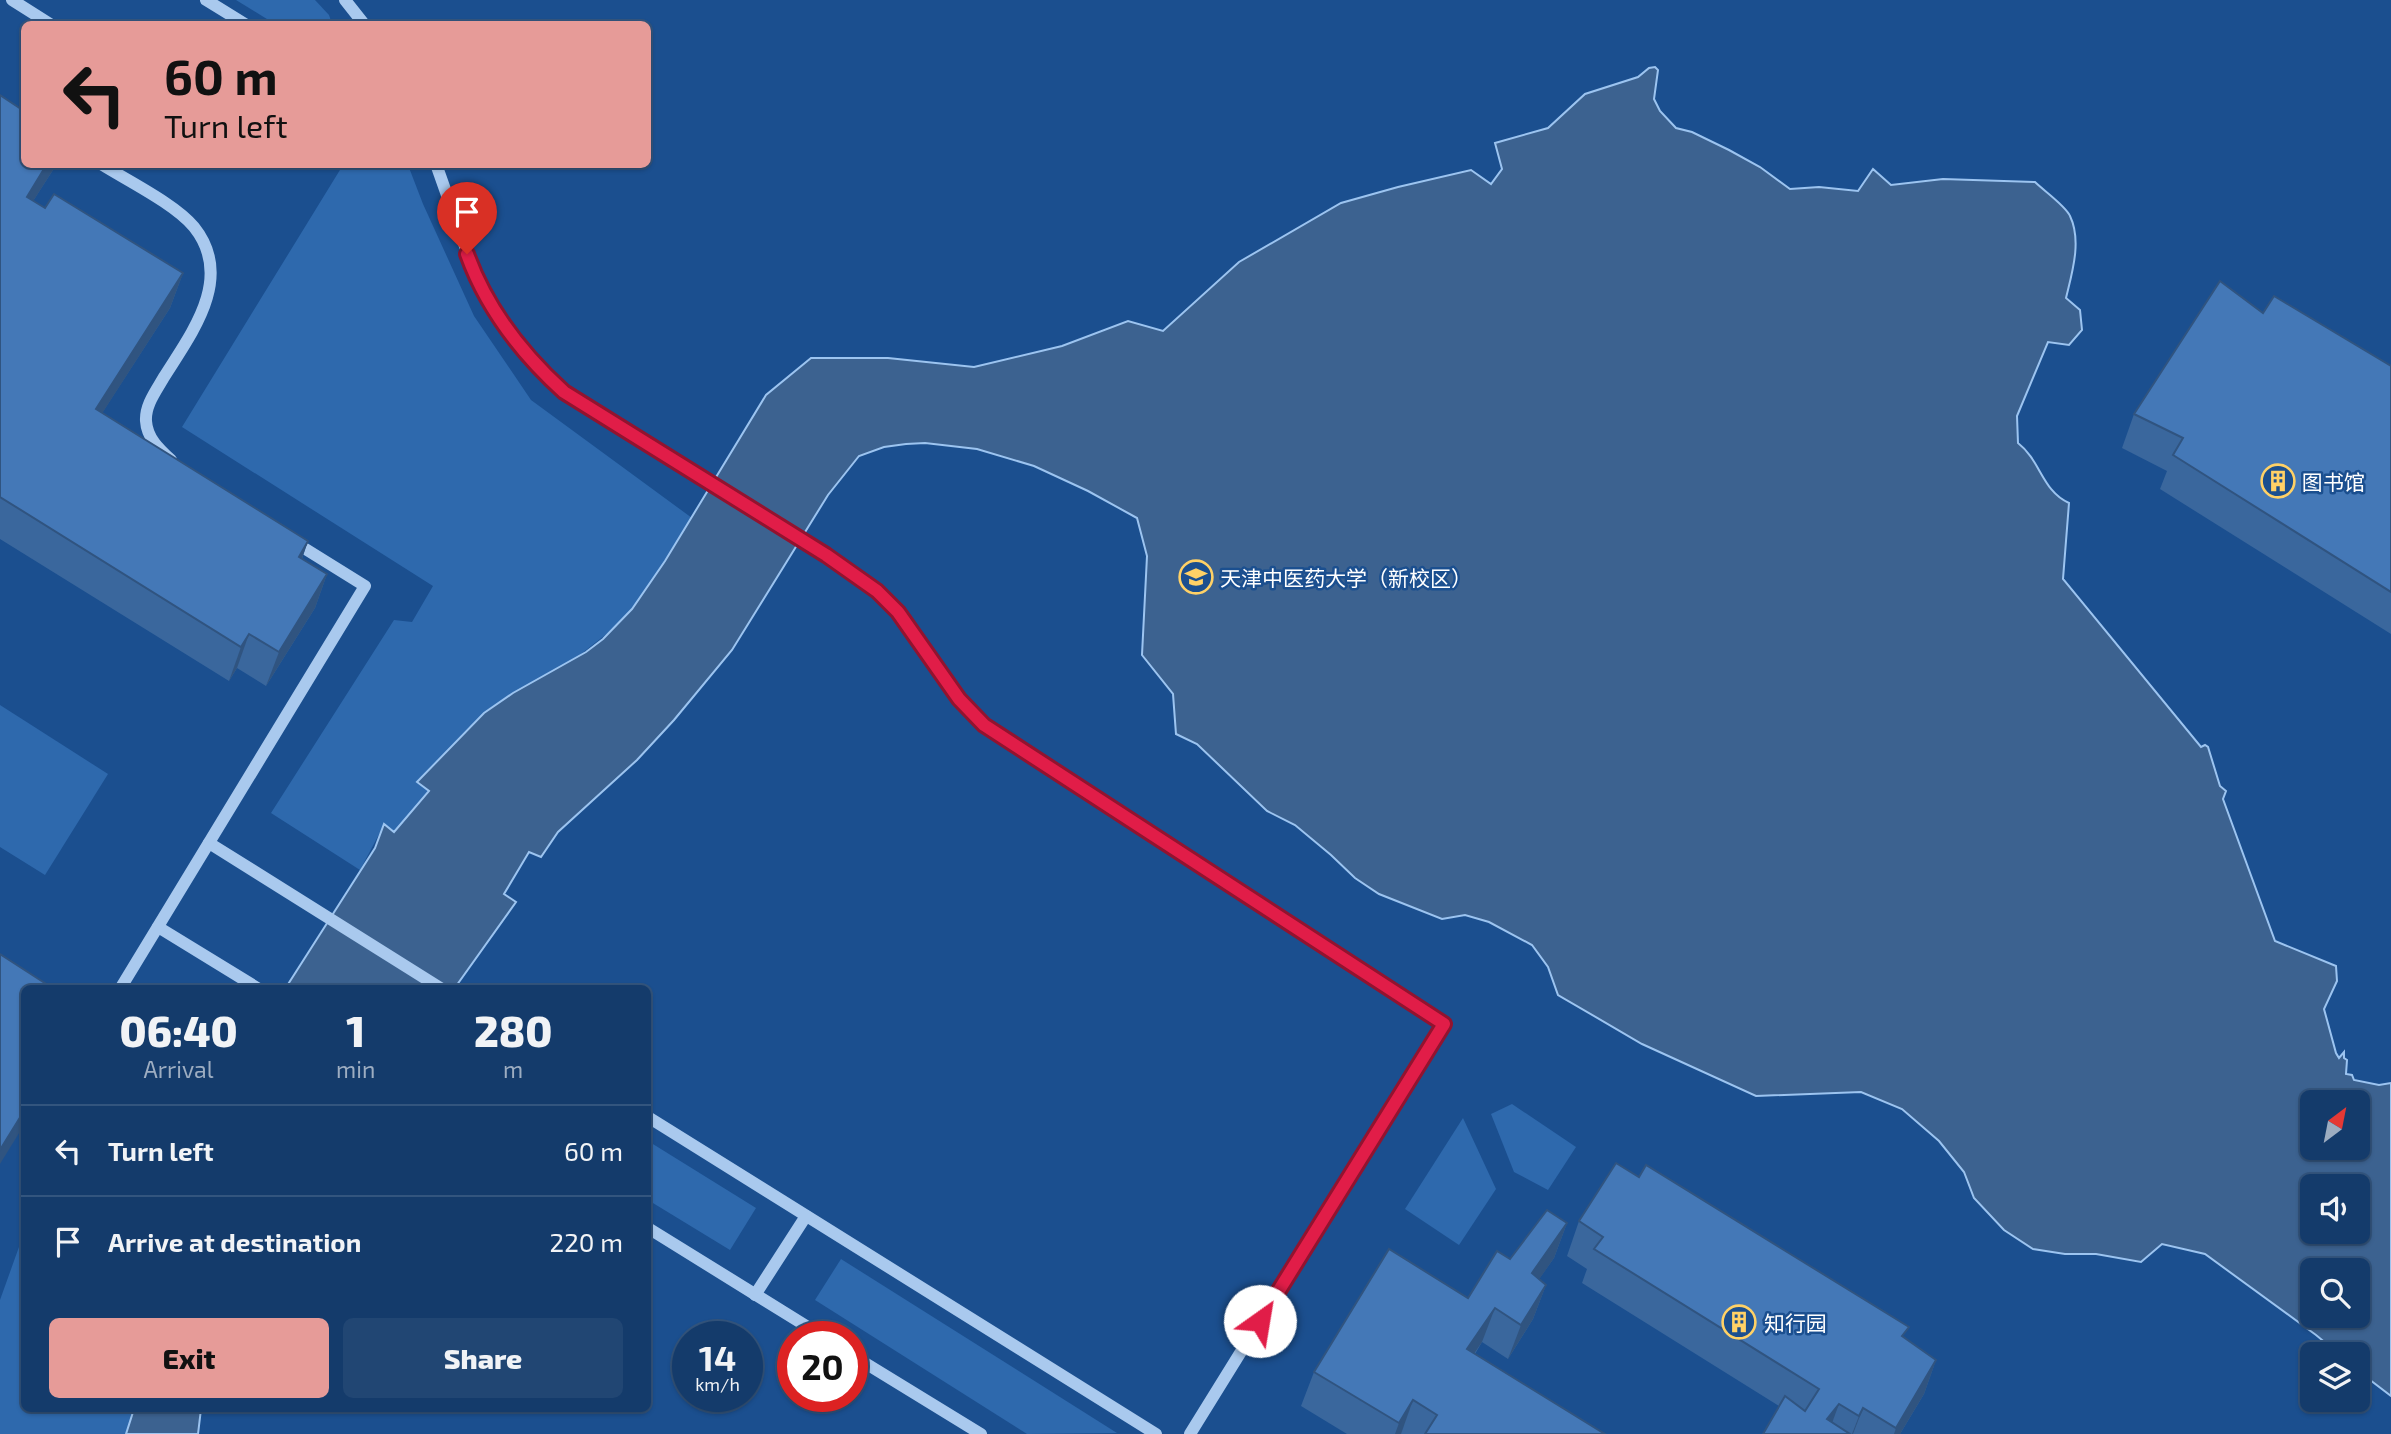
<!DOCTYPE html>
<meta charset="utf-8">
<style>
body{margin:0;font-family:"Exo 2","Noto Sans SC",sans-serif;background:#214673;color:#f1f3f6;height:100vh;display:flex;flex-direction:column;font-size:26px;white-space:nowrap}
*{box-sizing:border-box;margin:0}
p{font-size:23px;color:#9dadc1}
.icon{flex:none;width:38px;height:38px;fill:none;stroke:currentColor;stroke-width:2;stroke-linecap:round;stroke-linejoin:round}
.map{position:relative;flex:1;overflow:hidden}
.drawer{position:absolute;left:21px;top:985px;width:630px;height:427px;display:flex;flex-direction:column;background:#143b6b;border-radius:10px;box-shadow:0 2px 5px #0004,0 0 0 2px #33557e}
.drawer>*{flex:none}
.banner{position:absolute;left:21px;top:21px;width:630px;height:147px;border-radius:10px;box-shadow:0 2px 5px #0004,0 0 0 2px #33557e;background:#e69b98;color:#111;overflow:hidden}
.needle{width:46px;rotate:32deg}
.controls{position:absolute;left:2300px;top:1090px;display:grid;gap:14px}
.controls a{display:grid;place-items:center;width:70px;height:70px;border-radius:10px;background:#143b6b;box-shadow:0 2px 5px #0004,0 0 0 2px #33557e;font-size:35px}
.speed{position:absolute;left:672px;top:1321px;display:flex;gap:14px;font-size:35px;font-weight:700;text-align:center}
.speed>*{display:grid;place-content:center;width:91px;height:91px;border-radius:50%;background:#143b6b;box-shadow:0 2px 5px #0004,0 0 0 2px #33557e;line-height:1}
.speed small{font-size:18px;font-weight:400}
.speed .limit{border:10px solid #d22;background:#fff;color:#111}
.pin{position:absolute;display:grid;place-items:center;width:60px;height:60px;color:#fff;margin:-72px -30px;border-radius:50% 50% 50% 0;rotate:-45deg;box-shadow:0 0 7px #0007}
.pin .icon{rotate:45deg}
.me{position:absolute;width:77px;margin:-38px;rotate:32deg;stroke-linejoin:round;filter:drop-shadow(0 0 5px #0008)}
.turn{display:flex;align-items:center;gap:24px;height:147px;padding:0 28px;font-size:32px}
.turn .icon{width:91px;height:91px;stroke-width:2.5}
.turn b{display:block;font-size:49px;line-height:60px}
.eta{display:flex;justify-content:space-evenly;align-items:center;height:119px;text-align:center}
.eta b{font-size:42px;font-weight:800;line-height:49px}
.action{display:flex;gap:14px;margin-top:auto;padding:14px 28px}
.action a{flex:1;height:80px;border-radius:10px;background:#e69b98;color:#111;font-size:28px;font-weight:800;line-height:80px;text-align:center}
.action a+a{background:#214673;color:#f1f3f6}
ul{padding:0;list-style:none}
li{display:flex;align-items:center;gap:21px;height:91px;padding:0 28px;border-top:2px solid #33557e}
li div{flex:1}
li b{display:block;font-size:26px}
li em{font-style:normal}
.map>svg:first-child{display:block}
.green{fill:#2e69ad}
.water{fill:#3c6290;stroke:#9cc4f0;stroke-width:2;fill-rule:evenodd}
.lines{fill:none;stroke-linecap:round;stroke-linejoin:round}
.minor{stroke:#a9c9ee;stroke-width:12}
.wall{fill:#3a679d}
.shaded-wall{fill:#305480}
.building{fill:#4478b7;stroke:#305480;stroke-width:2}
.route-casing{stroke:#92132f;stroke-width:18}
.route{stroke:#e11d48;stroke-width:12}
.labels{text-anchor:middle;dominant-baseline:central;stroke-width:5;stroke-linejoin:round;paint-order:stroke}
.poi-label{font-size:21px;fill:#fff;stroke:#1b4f8f;text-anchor:start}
</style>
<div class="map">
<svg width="2391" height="1434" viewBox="0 0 2391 1434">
<rect width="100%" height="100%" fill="#1b4f8f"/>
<!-- green -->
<g class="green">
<polygon points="236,0 315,0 329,15 332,24 275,24"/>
<polygon points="343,165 408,165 423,204 474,316 531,400 692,518 649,587 618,625 417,782 429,791 394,832 384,825 360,870 271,813 394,620 412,622 433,586 182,427"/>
<polygon points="0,705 108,774 45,875 0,847"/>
<polygon points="1512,1104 1576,1147 1548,1190 1514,1172 1491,1114"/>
<polygon points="1463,1118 1496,1189 1459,1245 1405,1209"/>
<polygon points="648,1141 756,1208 730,1250 648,1200"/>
<polygon points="24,1233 24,1409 134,1409 126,1434 0,1434 0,1300"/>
<polygon points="841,1259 1117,1433 1027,1434 815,1300"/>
</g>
<!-- water -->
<g class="water">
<path d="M1655 67 1658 70 1654 99 1660 111 1676 128 1692 132 1729 150 1760 167 1790 189 1819 187 1858 191 1873 169 1891 185 1943 179 2035 182C2043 190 2066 206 2070 216 2082 241 2072 273 2066 298L2080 310 2082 330 2069 345 2048 342 2017 416 2018 443C2041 461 2042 491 2069 503L2063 579 2201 747 2205 745 2208 747 2220 786 2226 791 2223 799 2275 941 2336 966 2337 981 2324 1009 2336 1053 2339 1058 2344 1052V1058L2347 1060 2346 1074 2352 1075 2354 1080 2379 1085 2391 1083V1396L2357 1370V1354H2339L2316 1335 2205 1254 2162 1244 2141 1262 2096 1254H2065L2033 1249 2004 1230 1974 1198 1964 1172 1939 1141 1902 1109 1861 1092 1756 1096 1642 1044 1558 995 1548 967 1532 945 1489 922 1465 915 1442 919 1379 894 1355 878 1331 855 1295 825 1267 811 1197 744 1176 734 1173 694 1142 655 1147 556 1137 518 1088 491 1034 466 977 449 925 443 906 444 884 447 859 456 828 495 732 650 674 720 637 760 558 832 541 857 529 852 504 894 516 902 454 989H285L375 848 384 824 394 832 429 791 417 782 484 713 513 693 586 652 603 639 632 609 665 561 766 395 811 358H888L974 367 1062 346 1128 321 1163 331 1239 262 1341 203 1398 187 1471 170 1491 184 1502 169 1495 143 1548 128 1585 94 1638 77 1649 68ZM2312 1102H2357V1148H2312ZM2312 1186H2357V1232H2312ZM2312 1270H2357V1316H2312Z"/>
<polygon points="134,1409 201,1409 198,1434 126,1434"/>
</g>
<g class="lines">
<!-- minor -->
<g class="minor">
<polyline points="12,0 50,24"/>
<polyline points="206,0 245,24"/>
<polyline points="345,0 364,24"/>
<path d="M101 164C128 181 175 204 194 227 235 278 191 334 164 377 156 391 145 405 146 421 147 438 159 449 171 460"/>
<polyline points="281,164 294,164"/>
<polyline points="436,164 478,283 534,366 564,392 826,555 877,591 898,612 959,699 984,725 1444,1024 1190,1434"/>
<polyline points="209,843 442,989"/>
<polyline points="158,927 259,989"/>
<polyline points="120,989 365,586 291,540"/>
<polyline points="648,1117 1156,1434"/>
<polyline points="648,1228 824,1337"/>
<polyline points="755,1295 806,1216"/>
<polyline points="852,1355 981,1434"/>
</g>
</g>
<!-- wall -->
<g class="wall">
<polygon points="0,95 24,164 55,164 53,170 33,201 45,208 183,273 170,308 102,413 308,541 302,559 327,574 315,608 266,686 237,668 229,681 0,539"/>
<polygon points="2263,313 2391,366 2391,634 2160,489 2167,471 2122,448 2134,414"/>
<polygon points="1579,1221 1905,1339 1936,1360 1924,1394 1900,1434 1763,1434 1779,1406 1582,1283 1587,1269 1567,1256"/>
<polygon points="1567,1223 1554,1258 1539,1279 1546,1285 1533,1319 1508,1359 1482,1342 1475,1354 1605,1434 1347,1434 1301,1406 1314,1372 1468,1298 1510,1259"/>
</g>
<!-- shaded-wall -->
<g class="shaded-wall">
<polygon points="47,164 55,164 53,170 14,231 27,197"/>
<polygon points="183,273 170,308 83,443 96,409"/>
<polygon points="308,541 296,575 299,557"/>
<polygon points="327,574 315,608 266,686 279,652"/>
<polygon points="249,634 237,668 229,681 241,647"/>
<polygon points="24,1111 24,1125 0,1164 0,1150"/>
<polygon points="1567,1223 1554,1258 1520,1307 1532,1273"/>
<polygon points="1546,1285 1533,1319 1508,1359 1521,1325"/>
<polygon points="1495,1308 1482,1342 1454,1383 1467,1349"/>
<polygon points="1936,1360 1924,1394 1900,1434 1894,1434 1896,1428"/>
<polygon points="1413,1400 1401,1434 1395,1434 1399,1423"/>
<polygon points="1839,1404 1828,1434 1827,1419"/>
<polygon points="1863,1408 1853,1434 1852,1434 1859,1416"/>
</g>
<!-- building -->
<g class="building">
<polygon points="0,95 24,111 24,164 47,164 27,197 45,208 54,194 183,273 96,409 308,541 299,557 327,574 279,652 249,634 241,647 0,497"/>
<polygon points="2220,281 2263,313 2274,296 2391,366 2391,592 2173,455 2183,438 2134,414"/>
<polygon points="0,954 54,989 24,989 24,1111 0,1150"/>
<polygon points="1616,1163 1639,1177 1646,1165 1909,1327 1902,1336 1936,1360 1896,1428 1863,1408 1859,1416 1839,1404 1827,1419 1850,1434 1763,1434 1785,1396 1805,1411 1819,1389 1594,1249 1603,1237 1579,1221"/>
<polygon points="1547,1210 1567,1223 1532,1273 1546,1285 1521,1325 1495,1308 1467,1349 1605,1434 1425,1434 1437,1415 1413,1400 1399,1423 1314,1372 1389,1249 1468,1298 1497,1251 1510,1259"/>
</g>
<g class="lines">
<defs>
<path id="route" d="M467 254C486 307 522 354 564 392L826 555 877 591 898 612 959 699 984 725 1444 1024 1260 1321"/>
</defs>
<!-- route casing -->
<use href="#route" class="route-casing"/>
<!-- route -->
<use href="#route" class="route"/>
</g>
<!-- icons -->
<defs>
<symbol id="building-ring" viewBox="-11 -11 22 22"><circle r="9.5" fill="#1b4f8f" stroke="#ffd166" stroke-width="1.5"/><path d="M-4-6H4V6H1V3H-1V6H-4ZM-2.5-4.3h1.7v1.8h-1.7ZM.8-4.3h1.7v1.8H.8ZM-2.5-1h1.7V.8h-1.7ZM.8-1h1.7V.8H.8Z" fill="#ffd166"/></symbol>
<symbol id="university-ring" viewBox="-11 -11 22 22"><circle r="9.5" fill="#1b4f8f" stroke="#ffd166" stroke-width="1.5"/><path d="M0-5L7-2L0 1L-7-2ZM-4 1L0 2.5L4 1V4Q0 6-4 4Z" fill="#ffd166"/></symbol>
</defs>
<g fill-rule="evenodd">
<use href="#building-ring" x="2259" y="462" width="38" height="38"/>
<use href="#university-ring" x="1177" y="558" width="38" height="38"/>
<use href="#building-ring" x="1720" y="1303" width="38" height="38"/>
</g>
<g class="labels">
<!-- poi labels -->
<g class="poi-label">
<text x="2302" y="481">图书馆</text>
<text x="1220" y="577">天津中医药大学（新校区）</text>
<text x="1764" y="1322">知行园</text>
</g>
</g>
</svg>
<div class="controls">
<a><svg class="needle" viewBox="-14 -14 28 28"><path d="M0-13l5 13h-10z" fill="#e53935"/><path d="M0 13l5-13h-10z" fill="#9dadc1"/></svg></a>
<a><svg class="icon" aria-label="sound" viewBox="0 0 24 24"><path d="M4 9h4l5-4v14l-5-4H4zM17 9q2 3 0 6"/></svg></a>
<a><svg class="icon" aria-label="search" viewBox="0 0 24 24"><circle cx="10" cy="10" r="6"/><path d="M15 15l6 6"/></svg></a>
<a><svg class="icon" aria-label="layers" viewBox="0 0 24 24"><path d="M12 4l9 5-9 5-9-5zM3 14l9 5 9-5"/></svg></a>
</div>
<div class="speed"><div>14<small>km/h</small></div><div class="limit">20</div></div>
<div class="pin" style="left:467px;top:254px;background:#d93025"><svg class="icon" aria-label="arrive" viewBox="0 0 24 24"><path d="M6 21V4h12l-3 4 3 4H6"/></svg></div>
<svg class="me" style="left:1260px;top:1321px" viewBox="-20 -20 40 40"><circle r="19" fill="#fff"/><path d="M0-13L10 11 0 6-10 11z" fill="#e11d48"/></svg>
<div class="banner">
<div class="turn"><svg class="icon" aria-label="left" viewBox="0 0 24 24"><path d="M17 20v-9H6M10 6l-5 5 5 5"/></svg><div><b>60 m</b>Turn left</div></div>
</div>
<section class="drawer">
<div class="eta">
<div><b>06:40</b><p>Arrival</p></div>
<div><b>1</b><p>min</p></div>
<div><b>280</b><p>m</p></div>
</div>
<ul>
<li><svg class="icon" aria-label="left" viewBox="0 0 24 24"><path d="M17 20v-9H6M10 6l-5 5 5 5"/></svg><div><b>Turn left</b></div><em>60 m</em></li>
<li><svg class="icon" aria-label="arrive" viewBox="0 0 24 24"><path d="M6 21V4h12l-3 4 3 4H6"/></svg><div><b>Arrive at destination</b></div><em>220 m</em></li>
</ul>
<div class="action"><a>Exit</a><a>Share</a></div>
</section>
</div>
